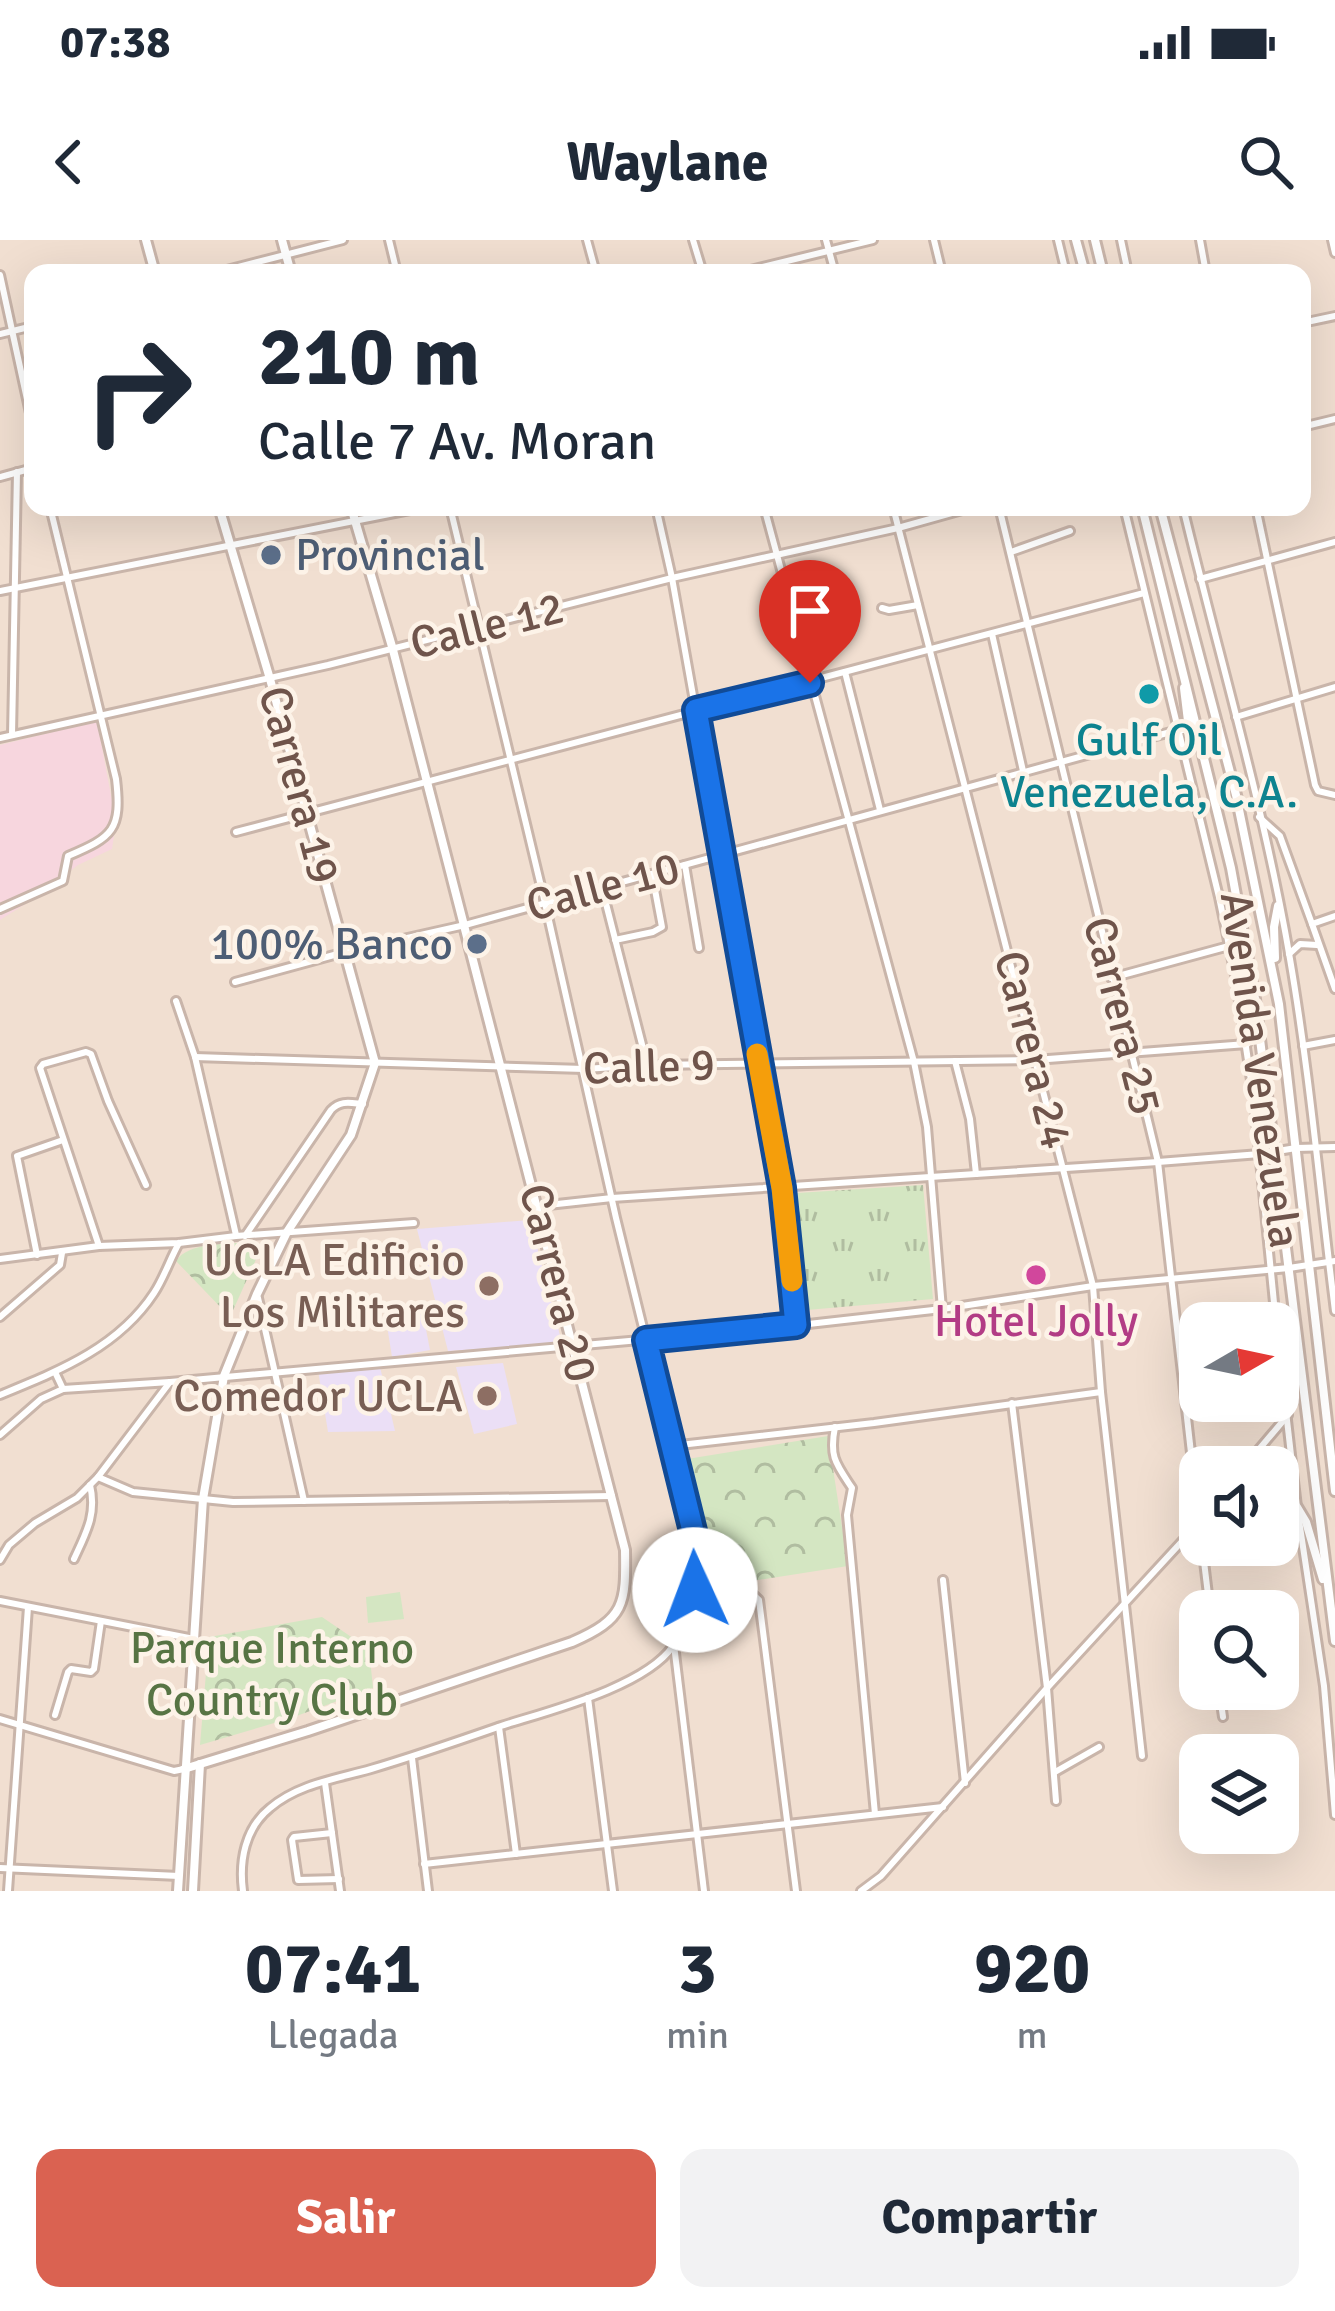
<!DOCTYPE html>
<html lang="es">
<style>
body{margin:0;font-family:Signika,sans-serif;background:#f2f2f3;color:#1f2937;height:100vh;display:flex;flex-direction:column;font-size:45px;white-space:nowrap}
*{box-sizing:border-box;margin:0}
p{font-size:39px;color:#747a83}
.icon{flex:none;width:66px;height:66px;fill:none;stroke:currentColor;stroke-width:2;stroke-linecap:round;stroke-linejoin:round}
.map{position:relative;height:1651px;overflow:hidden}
.sheet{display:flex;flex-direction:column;background:#fff;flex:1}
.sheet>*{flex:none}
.top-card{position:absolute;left:24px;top:24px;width:1287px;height:252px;border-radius:24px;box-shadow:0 12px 48px #0002;background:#fff;color:#1f2937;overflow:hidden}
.needle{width:78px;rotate:81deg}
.fabs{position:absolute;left:1179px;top:1062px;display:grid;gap:24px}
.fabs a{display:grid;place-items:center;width:120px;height:120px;border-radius:24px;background:#fff;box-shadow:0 12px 48px #0002;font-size:60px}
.pin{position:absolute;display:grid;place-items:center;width:102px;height:102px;color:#fff;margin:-123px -51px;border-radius:50% 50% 50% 0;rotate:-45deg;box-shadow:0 0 12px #0007}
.pin .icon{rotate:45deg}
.me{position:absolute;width:132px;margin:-66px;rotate:358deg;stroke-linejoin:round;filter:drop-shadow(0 0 9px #0008)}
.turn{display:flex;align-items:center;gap:42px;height:252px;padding:0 36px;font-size:54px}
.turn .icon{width:156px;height:156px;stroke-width:2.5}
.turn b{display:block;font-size:84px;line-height:102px}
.eta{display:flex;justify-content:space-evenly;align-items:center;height:204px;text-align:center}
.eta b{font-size:72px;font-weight:700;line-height:84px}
.action{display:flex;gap:24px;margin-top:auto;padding:24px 36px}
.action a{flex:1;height:138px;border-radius:24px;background:#da6251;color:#fff;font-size:48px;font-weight:700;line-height:138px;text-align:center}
.action a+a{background:#f2f2f3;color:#1f2937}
.status{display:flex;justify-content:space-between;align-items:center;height:84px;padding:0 60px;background:#fff;direction:ltr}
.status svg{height:33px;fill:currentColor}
header{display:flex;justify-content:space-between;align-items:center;height:156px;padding:0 36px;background:#fff;font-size:54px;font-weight:700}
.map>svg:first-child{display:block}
.residential{fill:#f1dfd1;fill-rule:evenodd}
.education{fill:#ebdff6}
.medical{fill:#f7d6de}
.grass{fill:url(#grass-tufts)}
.park{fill:url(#park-crowns)}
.garden{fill:#d4e6c2}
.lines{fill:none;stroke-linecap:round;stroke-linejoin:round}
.minor-casing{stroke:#c9b5aa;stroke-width:12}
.tertiary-casing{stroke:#c9b5aa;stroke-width:14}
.minor{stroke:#fff;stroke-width:6}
.tertiary{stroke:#fff;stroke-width:8}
.route-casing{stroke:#114b97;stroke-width:30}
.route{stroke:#1a73e8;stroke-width:21}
.slow{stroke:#f59e0b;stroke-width:21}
.service-dot{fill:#5c6f8a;stroke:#fdf3e8;stroke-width:4.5}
.culture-dot{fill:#0f9aa8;stroke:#fdf3e8;stroke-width:4.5}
.hotel-dot{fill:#d1479c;stroke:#fdf3e8;stroke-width:4.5}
.education-dot{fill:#8d6e63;stroke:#fdf3e8;stroke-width:4.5}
.labels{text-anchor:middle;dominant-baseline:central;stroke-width:9;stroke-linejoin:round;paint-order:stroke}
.service-label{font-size:45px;fill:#4e5e75;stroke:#fdf3e8;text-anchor:start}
.street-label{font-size:45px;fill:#6f544b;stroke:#fdf3e8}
.culture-label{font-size:45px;fill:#0d838f;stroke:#fdf3e8}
.education-label{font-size:45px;fill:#785e54;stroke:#fdf3e8;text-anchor:end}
.hotel-label{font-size:45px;fill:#b23c85;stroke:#fdf3e8}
.park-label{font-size:45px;fill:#577444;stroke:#fdf3e8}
</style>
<div class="status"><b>07:38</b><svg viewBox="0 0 49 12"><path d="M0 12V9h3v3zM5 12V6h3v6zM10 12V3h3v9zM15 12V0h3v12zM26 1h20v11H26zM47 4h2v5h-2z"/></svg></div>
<header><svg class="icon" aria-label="back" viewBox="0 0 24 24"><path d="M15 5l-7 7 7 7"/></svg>Waylane<svg class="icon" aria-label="search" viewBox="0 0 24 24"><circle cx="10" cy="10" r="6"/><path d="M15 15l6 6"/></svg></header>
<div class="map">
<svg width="1335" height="1651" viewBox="0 0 1335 1651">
<defs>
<pattern id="grass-tufts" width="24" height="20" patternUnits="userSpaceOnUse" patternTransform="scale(3)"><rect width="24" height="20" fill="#d4e6c2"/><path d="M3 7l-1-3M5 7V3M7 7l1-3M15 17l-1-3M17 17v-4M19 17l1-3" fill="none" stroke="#b0bda0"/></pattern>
<pattern id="park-crowns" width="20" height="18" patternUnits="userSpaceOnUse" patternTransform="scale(3)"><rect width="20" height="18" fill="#d4e6c2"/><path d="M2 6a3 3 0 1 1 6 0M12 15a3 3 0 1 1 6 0" fill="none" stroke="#b0bda0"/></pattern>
</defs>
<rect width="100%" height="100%" fill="#faeee2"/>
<!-- residential -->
<path class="residential" d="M0 0H1335V1651H0ZM33 33H1302V267H33ZM1200 1083H1278V1161H1200ZM1200 1227H1278V1305H1200ZM1200 1371H1278V1449H1200ZM1200 1515H1278V1593H1200Z"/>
<!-- education -->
<g class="education">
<polygon points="530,980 562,1103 448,1111 417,989"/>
<polygon points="423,1074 430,1110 392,1117 386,1079"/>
<polygon points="503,1123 517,1184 474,1194 456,1127"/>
<polygon points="380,1127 395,1191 328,1192 318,1130"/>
</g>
<!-- medical -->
<polygon class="medical" points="97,481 116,582 112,609 78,625 38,656 0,680 0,505"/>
<!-- grass -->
<polygon class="grass" points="923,945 933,1059 807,1070 797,953"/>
<!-- park -->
<g class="park">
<path d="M245 1002 254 1006 258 1015 230 1077 176 1021C189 1002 223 1005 245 1002Z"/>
<polygon points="828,1196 848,1326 707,1348 687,1219"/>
<polygon points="322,1377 369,1409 373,1448 291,1478 200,1505 209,1397"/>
</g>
<!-- garden -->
<g class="garden">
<polygon points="400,1352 404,1379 368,1383 366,1357"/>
<polygon points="356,1397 355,1436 329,1435 329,1399"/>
</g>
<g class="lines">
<defs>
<g id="minor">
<polyline points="389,0 397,33"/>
<polyline points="587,0 596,33"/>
<polyline points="693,0 703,33"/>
<polyline points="826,0 835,33"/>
<polyline points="934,0 942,33"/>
<polyline points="1058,0 1066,33"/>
<polyline points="1121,0 1128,33"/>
<polyline points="1200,0 1206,33"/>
<polyline points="1332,0 1335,13"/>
<polyline points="215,33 343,0"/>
<polyline points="738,33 873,0"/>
<polyline points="0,35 33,187"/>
<polyline points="1302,83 1335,76"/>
<polyline points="0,94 33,86"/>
<polyline points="1302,187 1335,179"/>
<polyline points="0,237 33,228"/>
<polyline points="656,267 672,338 781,948 796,1085"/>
<polyline points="764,267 914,822 927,887 942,1069"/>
<polyline points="893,267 1093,1046 1101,1152 1142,1516"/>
<polyline points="999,267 1158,922 1200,1292"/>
<polyline points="1124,267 1219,657 1235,735 1254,860 1276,1083"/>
<path d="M1183 267C1219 417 1264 566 1290 719 1310 835 1320 953 1335 1071"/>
<polyline points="1256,267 1315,545 1318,551 1335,555"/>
<polyline points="1011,312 1070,291"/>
<polyline points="1200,339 1335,302"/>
<polyline points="0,351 425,267"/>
<polyline points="882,368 889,370 918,365"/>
<polyline points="992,394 1023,531"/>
<polyline points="845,432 880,570"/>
<polyline points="1236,477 1335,447"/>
<polyline points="12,495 17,232"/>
<polyline points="0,498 328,425 672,338 898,288 973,267"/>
<polyline points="1259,577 1280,596 1312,684"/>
<polyline points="236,592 1144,353"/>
<polyline points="685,625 699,708"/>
<polyline points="602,648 647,824"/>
<path d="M0 669 63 641 68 616C113 597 122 590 116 539L50 267"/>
<polyline points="1335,676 1312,684 1335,749"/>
<polyline points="615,700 653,692 662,687 652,634"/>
<polyline points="1289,714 1300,704 1317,705"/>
<polyline points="1111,738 1229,706"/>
<polyline points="235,742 345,712 465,685 1178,490"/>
<polyline points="176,761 195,817 236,995"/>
<polyline points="1303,806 1335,800"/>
<polyline points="195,817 584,829 647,825 1035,820 1247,804"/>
<polyline points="955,821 970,879 976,934"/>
<polyline points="539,966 612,958 1158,922 1260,914 1296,908 1335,907"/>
<path d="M245 996 331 870C341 860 350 863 363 864"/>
<polyline points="99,1006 42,834 40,828 43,824 86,812 91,814 108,861 146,945"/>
<polyline points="37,1015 17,916 63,900"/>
<polyline points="0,1019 99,1006 179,1003 236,996 414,983"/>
<polyline points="258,1058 304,1261"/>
<polyline points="0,1077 60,1025 62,1013"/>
<polyline points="1278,1102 1297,1267 1324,1446 1335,1575"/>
<polyline points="63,1149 170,1142"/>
<path d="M0 1155C58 1131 118 1108 154 1053 164 1038 170 1019 179 1003"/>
<polyline points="1012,1163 1047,1448 1056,1561"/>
<path d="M835 1187C829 1217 836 1224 852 1248L847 1275 875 1574"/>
<polyline points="0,1195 41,1159 63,1149 55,1132"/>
<polyline points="671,1206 874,1183 1101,1152"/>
<polyline points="1244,1227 1288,1175"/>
<polyline points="98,1237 133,1252 233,1262 612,1256"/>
<polyline points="1202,1305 1210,1371"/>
<path d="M74 1319C86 1293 97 1274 90 1245"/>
<polyline points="0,1320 9,1305 35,1283 77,1258 98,1237 170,1142 764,1089 942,1069 1093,1046 1289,1028 1335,1021"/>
<polyline points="943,1340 965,1543"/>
<polyline points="695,1350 747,1349 759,1360 796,1651"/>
<polyline points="0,1361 194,1399"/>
<polyline points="674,1405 704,1651"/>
<polyline points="1219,1449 1223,1477"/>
<polyline points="588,1458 613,1651"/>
<polyline points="55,1475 68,1432 71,1429 91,1432 94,1429 101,1381"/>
<polyline points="0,1479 174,1531 184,1529"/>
<polyline points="499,1487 516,1614"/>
<polyline points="412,1518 428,1651"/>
<polyline points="1055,1532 1099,1507"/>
<polyline points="325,1543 340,1651"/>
<polyline points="332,1593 294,1597 292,1600 298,1640 339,1639"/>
<polyline points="424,1624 943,1567"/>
<polyline points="0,1628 179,1636"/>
<polyline points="8,1651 28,1367"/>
<path d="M243 1651C239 1621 245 1588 270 1568 298 1544 336 1539 371 1529 415 1516 458 1501 501 1486 548 1471 645 1447 673 1406 678 1399 680 1388 683 1380 696 1346 698 1328 693 1291L616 978 545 663 450 267"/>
<polyline points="861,1651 881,1636 1047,1448 1198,1284"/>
</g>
<g id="tertiary">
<polyline points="146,0 155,33"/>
<polyline points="282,0 291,33"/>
<polyline points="1076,0 1085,33"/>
<polyline points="1095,0 1103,33"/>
<polyline points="1142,267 1231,628 1255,759 1335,1401"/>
<polyline points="1160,267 1236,555 1279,764 1335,1251"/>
<polyline points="1178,490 1186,488 1188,481 1184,448"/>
<polyline points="1275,718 1274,687 1278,666"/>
<polyline points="1297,1267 1306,1282 1323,1339"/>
<path d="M184 1529 308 1491 572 1402C625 1379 626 1364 625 1310L393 410 351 267"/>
<polyline points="178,1651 203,1259 224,1136 257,1054 287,992 351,895 375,823 270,439 219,267"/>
<polyline points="193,1651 200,1524"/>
</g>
</defs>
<!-- minor casing -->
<use href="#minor" class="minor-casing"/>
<!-- tertiary casing -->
<use href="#tertiary" class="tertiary-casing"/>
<!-- minor -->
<use href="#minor" class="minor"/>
<!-- tertiary -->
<use href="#tertiary" class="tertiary"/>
</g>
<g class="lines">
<defs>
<polyline id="route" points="695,1350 697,1336 693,1291 646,1100 796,1085 782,948 696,470 810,443"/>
</defs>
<!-- route casing -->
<use href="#route" class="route-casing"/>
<!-- route -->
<use href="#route" class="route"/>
<!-- slow -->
<polyline class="slow" points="757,814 782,948 792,1041"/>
</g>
<!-- markers -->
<g class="service-dot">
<circle cx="271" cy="315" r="12"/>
<circle cx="477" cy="704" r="12"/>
</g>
<circle class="culture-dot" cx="1149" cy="454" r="12"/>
<circle class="hotel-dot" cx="1036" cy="1035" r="12"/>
<g class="education-dot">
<circle cx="489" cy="1046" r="12"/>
<circle cx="487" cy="1156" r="12"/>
</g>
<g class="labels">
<!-- service labels -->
<g class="service-label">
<text x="295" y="315">Provincial</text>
<text x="453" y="704" text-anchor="end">100% Banco</text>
</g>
<!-- street labels -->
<g class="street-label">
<text transform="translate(487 386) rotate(-14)">Calle 12</text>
<text transform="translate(299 545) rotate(75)">Carrera 19</text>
<text transform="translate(603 647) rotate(-15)">Calle 10</text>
<text transform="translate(1122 776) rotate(76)">Carrera 25</text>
<text transform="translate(1033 810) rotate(76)">Carrera 24</text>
<text transform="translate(649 827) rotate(-2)">Calle 9</text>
<text transform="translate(1260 830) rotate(82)">Avenida Venezuela</text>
<text transform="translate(558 1043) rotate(76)">Carrera 20</text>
</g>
<!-- culture labels -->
<g class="culture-label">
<text x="1149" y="500">Gulf Oil<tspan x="1149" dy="52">Venezuela, C.A.</tspan></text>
</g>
<!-- education labels -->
<g class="education-label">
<text x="465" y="1020">UCLA Edificio<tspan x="465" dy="52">Los Militares</tspan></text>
<text x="463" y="1156">Comedor UCLA</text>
</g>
<!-- hotel labels -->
<g class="hotel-label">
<text x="1036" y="1081">Hotel Jolly</text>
</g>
<!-- park labels -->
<g class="park-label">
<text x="272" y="1408">Parque Interno<tspan x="272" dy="52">Country Club</tspan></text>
</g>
</g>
</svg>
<div class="fabs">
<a><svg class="needle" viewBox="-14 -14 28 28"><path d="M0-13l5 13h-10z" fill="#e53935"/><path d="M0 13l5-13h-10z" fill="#747a83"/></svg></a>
<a><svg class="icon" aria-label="sound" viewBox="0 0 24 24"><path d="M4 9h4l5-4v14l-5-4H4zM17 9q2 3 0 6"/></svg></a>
<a><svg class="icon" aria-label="search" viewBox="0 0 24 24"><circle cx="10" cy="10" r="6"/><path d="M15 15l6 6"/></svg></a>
<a><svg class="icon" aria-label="layers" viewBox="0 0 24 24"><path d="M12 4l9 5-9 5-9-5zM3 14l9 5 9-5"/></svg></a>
</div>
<div class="pin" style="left:810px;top:443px;background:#d93025"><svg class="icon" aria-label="arrive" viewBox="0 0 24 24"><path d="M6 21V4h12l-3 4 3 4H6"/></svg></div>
<svg class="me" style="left:695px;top:1350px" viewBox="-20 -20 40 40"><circle r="19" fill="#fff"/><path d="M0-13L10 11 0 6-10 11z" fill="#1a73e8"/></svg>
<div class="top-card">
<div class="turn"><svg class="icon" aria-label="right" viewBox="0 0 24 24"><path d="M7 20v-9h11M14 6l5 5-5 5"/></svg><div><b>210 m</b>Calle 7 Av. Moran</div></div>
</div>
</div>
<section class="sheet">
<div class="eta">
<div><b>07:41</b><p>Llegada</p></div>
<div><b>3</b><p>min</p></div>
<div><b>920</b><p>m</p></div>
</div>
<div class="action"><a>Salir</a><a>Compartir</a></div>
</section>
